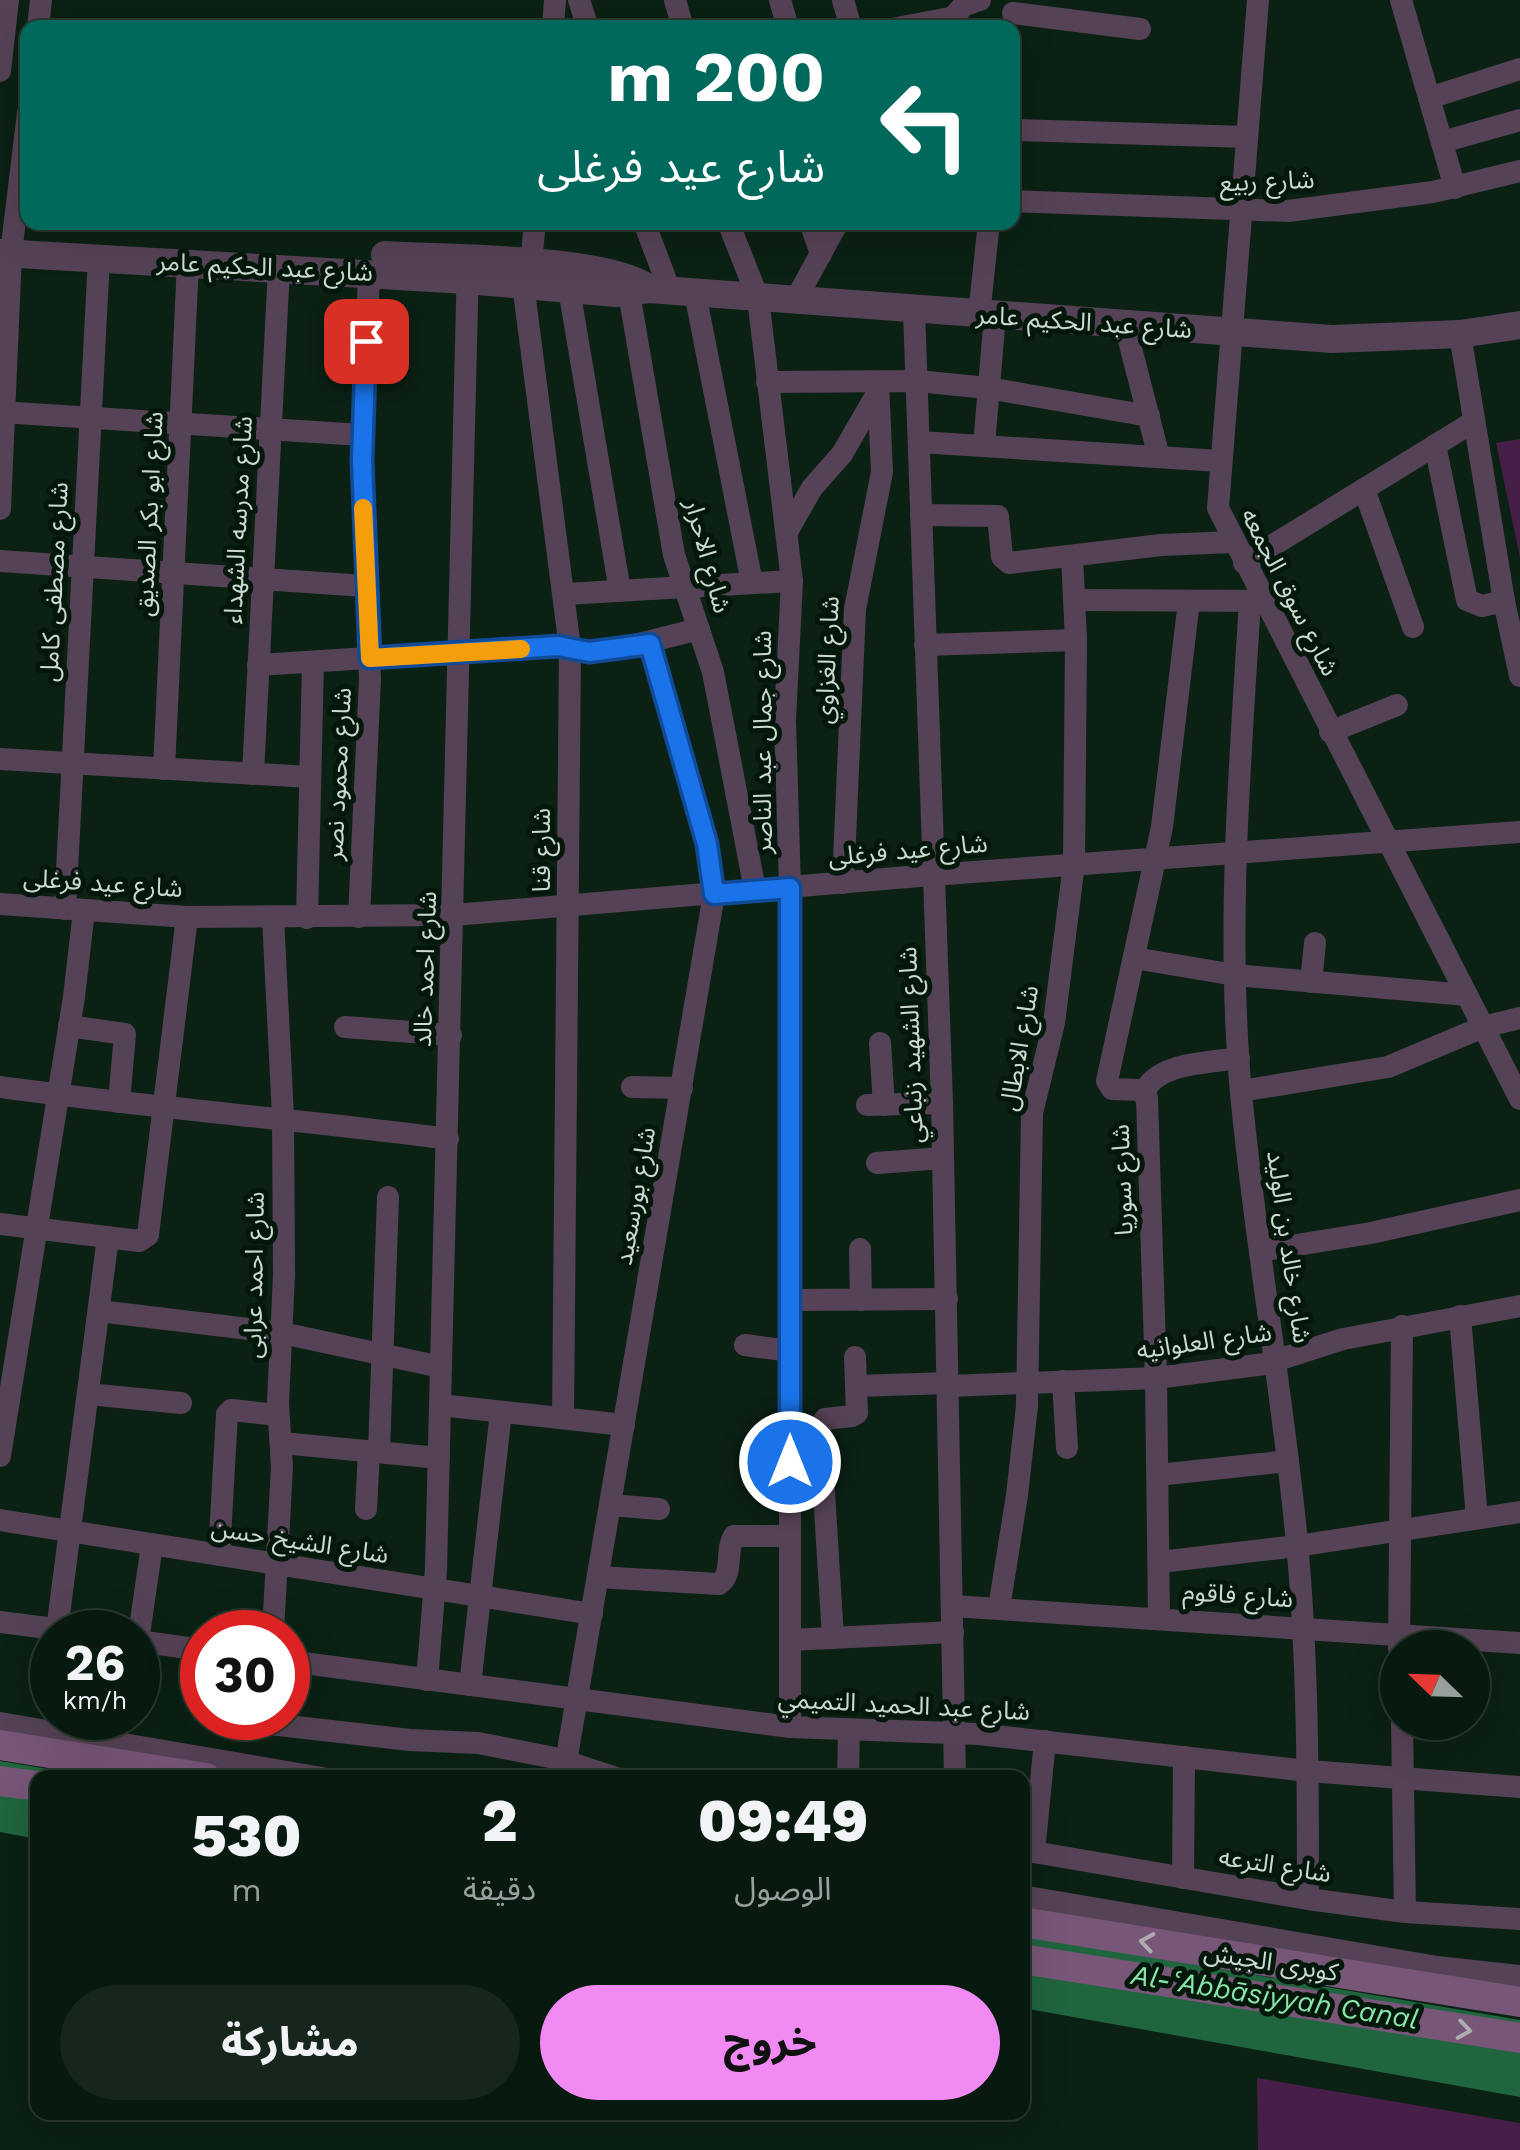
<!DOCTYPE html>
<html lang="ar">
<meta charset="utf-8">
<style>
body{margin:0;font-family:"Work Sans","Noto Sans Arabic",sans-serif;background:#16261d;color:#f1f3f6;direction:rtl;height:100vh;display:flex;flex-direction:column;font-size:38px;white-space:nowrap}
*{box-sizing:border-box;margin:0}
p{font-size:32px;color:#98a09e}
.icon{flex:none;width:55px;height:55px;fill:none;stroke:currentColor;stroke-width:2;stroke-linecap:round;stroke-linejoin:round}
.map{position:relative;flex:1;overflow:hidden;direction:ltr}
.drawer{position:absolute;left:30px;top:1770px;width:1000px;height:350px;display:flex;flex-direction:column;background:#08190f;border-radius:20px;box-shadow:0 10px 40px #0002,0 0 0 2px #29382f;direction:rtl}
.drawer>*{flex:none}
.guide{position:absolute;left:20px;top:20px;width:1000px;height:210px;border-radius:20px;box-shadow:0 10px 40px #0002,0 0 0 2px #29382f;direction:rtl;background:#00695c;color:#fff;overflow:hidden}
.needle{width:65px;rotate:293deg}
.fabs{position:absolute;left:1380px;top:1630px;display:grid;gap:20px}
.fabs a{display:grid;place-items:center;width:110px;height:110px;border-radius:50%;background:#08190f;box-shadow:0 10px 40px #0002,0 0 0 2px #29382f;font-size:50px}
.speed{position:absolute;left:30px;top:1610px;display:flex;gap:20px;font-size:50px;font-weight:700;text-align:center}
.speed>*{display:grid;place-content:center;width:130px;height:130px;border-radius:50%;background:#08190f;box-shadow:0 10px 40px #0002,0 0 0 2px #29382f;line-height:1}
.speed small{font-size:25px;font-weight:400}
.speed .limit{border:15px solid #d22;background:#fff;color:#111}
.pin{position:absolute;display:grid;place-items:center;width:85px;height:85px;color:#fff;margin:-42px;border-radius:20px;box-shadow:0 5px 15px #0006}
.me{position:absolute;width:110px;margin:-55px;rotate:0deg;stroke-linejoin:round;filter:drop-shadow(0 0 8px #0008)}
.turn{display:flex;align-items:center;gap:35px;height:210px;padding:0 30px;font-size:45px}
.turn .icon{width:130px;height:130px;stroke-width:2.5}
.turn b{display:block;font-size:70px;line-height:85px}
.eta{display:flex;justify-content:space-evenly;align-items:center;height:170px;text-align:center}
.eta b{font-size:60px;font-weight:800;line-height:70px}
.action{display:flex;gap:20px;margin-top:auto;padding:20px 30px}
.action a{flex:1;height:115px;border-radius:60px;background:#f28af3;color:#111;font-size:40px;font-weight:800;line-height:115px;text-align:center}
.action a+a{background:#16261d;color:#f1f3f6}
.map>svg:first-child{display:block}
.green{fill:#461e47}
.water{fill:#1f653e}
.lines{fill:none;stroke-linecap:round;stroke-linejoin:round}
.minor{stroke:#564256;stroke-width:22}
.tertiary{stroke:#564256;stroke-width:28}
.secondary{stroke:#775677;stroke-width:30}
.oneway{stroke:#aeabb1}
.route-casing{stroke:#114b97;stroke-width:25}
.route{stroke:#1a73e8;stroke-width:18}
.slow{stroke:#f59e0b;stroke-width:18}
.labels{text-anchor:middle;dominant-baseline:central;stroke-width:10;stroke-linejoin:round;paint-order:stroke}
.street-label{font-size:25px;fill:#ccd9d0;stroke:#03180b}
.water-label{font-size:28px;font-style:italic;fill:#87e6aa;stroke:#03180b}
</style>
<div class="map">
<svg width="1520" height="2150" viewBox="0 0 1520 2150">
<rect width="100%" height="100%" fill="#0b2114"/>
<!-- green -->
<g class="green">
<polygon points="1520,439 1520,558 1496,443"/>
<polygon points="1257,2078 1520,2123 1520,2150 1258,2150"/>
</g>
<!-- water -->
<g class="water">
<polygon points="0,1761 96,1777 38,1778 37,1839 0,1832"/>
<polygon points="1022,1935 1520,2020 1520,2097 1023,2008"/>
</g>
<g class="lines">
<!-- minor -->
<g class="minor">
<polyline points="579,0 588,28"/>
<polyline points="675,0 683,28"/>
<polyline points="780,0 788,28"/>
<polyline points="843,0 851,28"/>
<polyline points="1258,0 1218,508 1520,1099"/>
<polyline points="1401,0 1455,188"/>
<polyline points="1013,13 1140,29"/>
<polyline points="38,28 41,0"/>
<polyline points="553,28 555,0"/>
<polyline points="897,28 950,18"/>
<polyline points="944,28 963,6 980,0"/>
<polyline points="0,71 8,0"/>
<polyline points="1429,98 1520,69"/>
<polyline points="1012,130 1247,137"/>
<polyline points="1442,142 1520,120"/>
<polyline points="1012,201 1288,211 1433,192 1520,171"/>
<polyline points="644,222 670,291"/>
<polyline points="728,222 758,298 792,581 785,720 790,888 790,1727"/>
<polyline points="810,222 821,254"/>
<polyline points="531,263 535,222"/>
<polyline points="523,284 570,648 563,1418"/>
<polyline points="569,289 620,591"/>
<polyline points="629,293 674,555 713,672 755,890"/>
<polyline points="695,293 752,583"/>
<polyline points="795,301 838,222"/>
<polyline points="914,310 942,1103 955,1778"/>
<polyline points="979,315 989,222"/>
<polyline points="1125,325 1159,457"/>
<polyline points="1460,334 1504,601 1520,676"/>
<polyline points="767,382 917,381 988,388 1149,416"/>
<polyline points="0,412 362,435"/>
<polyline points="919,442 1220,461"/>
<polyline points="984,445 995,316"/>
<polyline points="1435,445 1467,600 1482,606 1504,601"/>
<polyline points="1364,489 1413,627"/>
<polyline points="0,509 11,253 28,113"/>
<polyline points="921,515 998,516 1002,557 1009,563 1161,545 1233,542"/>
<polyline points="788,530 812,488 842,454 878,392"/>
<polyline points="0,561 365,586"/>
<polyline points="1244,563 1473,422"/>
<polyline points="565,594 792,581"/>
<polyline points="1076,600 1262,601"/>
<path d="M1250 601C1240 765 1226 929 1241 1093 1255 1243 1283 1393 1297 1543 1308 1661 1308 1781 1308 1899"/>
<polyline points="925,645 1076,640"/>
<polyline points="258,665 558,646 583,651 615,650 699,629"/>
<polyline points="1330,732 1397,705"/>
<polyline points="0,759 310,777"/>
<polyline points="164,769 188,263"/>
<polyline points="253,774 279,268"/>
<polyline points="843,883 855,609 882,472 878,382"/>
<polyline points="0,904 187,917 454,915 932,875 1520,832"/>
<polyline points="65,909 99,258"/>
<polyline points="273,917 283,1117 284,1275 278,1403 282,1467 273,1632"/>
<polyline points="359,917 370,679 362,460 369,273"/>
<polyline points="307,918 313,662"/>
<polyline points="1134,958 1235,975 1467,995"/>
<polyline points="1311,982 1315,943"/>
<polyline points="69,1026 125,1034 119,1102"/>
<polyline points="345,1027 451,1035"/>
<polyline points="880,1043 884,1105"/>
<path d="M0 1087C149 1108 299 1119 448 1139"/>
<polyline points="632,1087 682,1088"/>
<polyline points="1241,1091 1388,1067 1483,1027 1520,1018"/>
<path d="M1144 1093C1156 1062 1210 1063 1239 1058"/>
<polyline points="867,1105 942,1103"/>
<polyline points="877,1163 943,1158"/>
<polyline points="0,1224 139,1241 148,1235 187,917"/>
<polyline points="860,1249 861,1300"/>
<polyline points="1260,1251 1371,1233 1520,1200"/>
<polyline points="790,1300 947,1299"/>
<polyline points="99,1311 282,1333 441,1367"/>
<polyline points="1460,1316 1477,1518"/>
<polyline points="745,1345 790,1351"/>
<polyline points="1063,1381 1067,1448"/>
<polyline points="856,1386 949,1383"/>
<polyline points="949,1386 1156,1378 1265,1364 1343,1339 1520,1306"/>
<polyline points="88,1394 181,1403"/>
<polyline points="440,1405 624,1425"/>
<polyline points="282,1443 439,1458"/>
<polyline points="379,1452 388,1197"/>
<polyline points="0,1456 74,997 84,910"/>
<polyline points="1158,1475 1288,1461"/>
<polyline points="611,1505 659,1509"/>
<polyline points="366,1509 369,1451"/>
<polyline points="0,1520 592,1614"/>
<polyline points="219,1555 227,1414 231,1410 278,1415"/>
<polyline points="1160,1562 1297,1546 1520,1512"/>
<path d="M598 1577 719 1584C734 1574 725 1550 734 1536H789"/>
<polyline points="952,1606 1520,1643"/>
<polyline points="999,1608 1017,1495 1027,1406 1032,1113 1054,1023 1074,864 1076,640 1072,556"/>
<polyline points="1159,1617 1156,1378 1147,1098 1139,1090 1112,1089 1107,1081 1162,827 1189,601"/>
<polyline points="0,1622 78,1632"/>
<polyline points="57,1630 108,1237"/>
<polyline points="833,1638 820,1428 825,1419 852,1416 857,1413 855,1357"/>
<polyline points="790,1640 953,1632"/>
<polyline points="138,1641 152,1545"/>
<polyline points="138,1641 202,1650"/>
<polyline points="1399,1648 1402,1326"/>
<polyline points="288,1661 790,1727 978,1734 1308,1771 1520,1787"/>
<polyline points="427,1680 436,1569 468,263"/>
<polyline points="470,1685 501,1412"/>
<polyline points="264,1718 270,1724 410,1740 478,1743 555,1758 616,1778"/>
<polyline points="1402,1722 1405,1912"/>
<polyline points="0,1723 322,1778"/>
<polyline points="566,1762 714,894 707,844 651,644"/>
<polyline points="848,1778 849,1730"/>
<polyline points="1022,1850 1308,1899 1405,1912 1520,1919"/>
<polyline points="1034,1852 1045,1741"/>
<polyline points="1183,1878 1184,1757"/>
<polyline points="1022,1896 1437,1967 1520,1976"/>
</g>
<!-- tertiary -->
<g class="tertiary">
<polyline points="0,253 467,280 616,293 649,289 1332,339 1460,334 1520,325"/>
<path d="M385 255C448 259 592 257 643 285"/>
</g>
<!-- secondary -->
<g class="secondary">
<polyline points="0,1745 206,1778"/>
<polyline points="0,1781 38,1786"/>
<polyline points="1022,1922 1520,2002"/>
<polyline points="1022,1959 1520,2038"/>
</g>
</g>
<!-- one-way arrows -->
<defs><path id="oneway-chevron" d="M-2-3.5L2.5 0L-2 3.5" fill="none" stroke-width="1.6" stroke-linecap="round" stroke-linejoin="round" transform="scale(2.5)"/></defs>
<g class="oneway">
<use href="#oneway-chevron" transform="translate(1147 1942) rotate(-171)"/>
<use href="#oneway-chevron" transform="translate(1464 2030) rotate(9)"/>
</g>
<g class="lines">
<defs>
<polyline id="route" points="366,341 362,460 370,658 558,646 589,652 650,644 707,844 714,894 790,888 790,1462"/>
</defs>
<!-- route casing -->
<use href="#route" class="route-casing"/>
<!-- route -->
<use href="#route" class="route"/>
<!-- slow -->
<polyline class="slow" points="363,508 370,658 521,649"/>
</g>
<g class="labels">
<!-- street labels -->
<g class="street-label">
<text transform="translate(1267 181) rotate(-2)">شارع ربيع</text>
<text transform="translate(265 267) rotate(3)">شارع عبد الحكيم عامر</text>
<text transform="translate(1084 322) rotate(4)">شارع عبد الحكيم عامر</text>
<text transform="translate(149 514) rotate(-87)">شارع ابو بكر الصديق</text>
<text transform="translate(238 520) rotate(-87)">شارع مدرسه الشهداء</text>
<text transform="translate(708 556) rotate(75)">شارع الاحرار</text>
<text transform="translate(54 582) rotate(-87)">شارع مصطفى كامل</text>
<text transform="translate(1290 592) rotate(63)">شارع سوق الجمعه</text>
<text transform="translate(827 660) rotate(-87)">شارع الغزاوي</text>
<text transform="translate(762 742) rotate(-90)">شارع جمال عبد الناصر</text>
<text transform="translate(338 774) rotate(-87)">شارع محمود نصر</text>
<text transform="translate(541 850) rotate(-90)">شارع قنا</text>
<text transform="translate(908 850) rotate(-5)">شارع عيد فرغلى</text>
<text transform="translate(103 883) rotate(4)">شارع عيد فرغلى</text>
<text transform="translate(425 969) rotate(-88)">شارع احمد خالد</text>
<text transform="translate(911 1045) rotate(-92)">شارع الشهيد زنباعي</text>
<text transform="translate(1019 1048) rotate(-80)">شارع الابطال</text>
<text transform="translate(1122 1180) rotate(-92)">شارع سوريا</text>
<text transform="translate(635 1196) rotate(-80)">شارع بورسعيد</text>
<text transform="translate(1289 1247) rotate(82)">شارع خالد بن الوليد</text>
<text transform="translate(254 1275) rotate(-89)">شارع احمد عرابى</text>
<text transform="translate(1204 1341) rotate(-8)">شارع العلوانيه</text>
<text transform="translate(300 1541) rotate(9)">شارع الشيخ حسن</text>
<text transform="translate(1238 1595) rotate(4)">شارع فاقوم</text>
<text transform="translate(904 1705) rotate(3)">شارع عبد الحميد التميمي</text>
<text transform="translate(1275 1865) rotate(9)">شارع الترعه</text>
<text transform="translate(1271 1962) rotate(9)">كوبرى الجيش</text>
</g>
<!-- water labels -->
<g class="water-label">
<text transform="translate(1275 1997) rotate(9)">Al-ʿAbbāsiyyah Canal</text>
</g>
</g>
</svg>
<div class="fabs">
<a><svg class="needle" viewBox="-14 -14 28 28"><path d="M0-13l5 13h-10z" fill="#e53935"/><path d="M0 13l5-13h-10z" fill="#98a09e"/></svg></a>
</div>
<div class="speed"><div>26<small>km/h</small></div><div class="limit">30</div></div>
<div class="pin" style="left:366px;top:341px;background:#d93025"><svg class="icon" aria-label="arrive" viewBox="0 0 24 24"><path d="M6 21V4h12l-3 4 3 4H6"/></svg></div>
<svg class="me" style="left:790px;top:1462px" viewBox="-20 -20 40 40"><circle r="17" fill="#1a73e8" stroke="#fff" stroke-width="3"/><path d="M0-11L8 9 0 5-8 9z" fill="#fff"/></svg>
<div class="guide">
<div class="turn"><svg class="icon" aria-label="left" viewBox="0 0 24 24"><path d="M17 20v-9H6M10 6l-5 5 5 5"/></svg><div><b>200 m</b>شارع عيد فرغلى</div></div>
</div>
<section class="drawer">
<div class="eta">
<div><b>09:49</b><p>الوصول</p></div>
<div><b>2</b><p>دقيقة</p></div>
<div><b>530</b><p>m</p></div>
</div>
<div class="action"><a>خروج</a><a>مشاركة</a></div>
</section>
</div>
